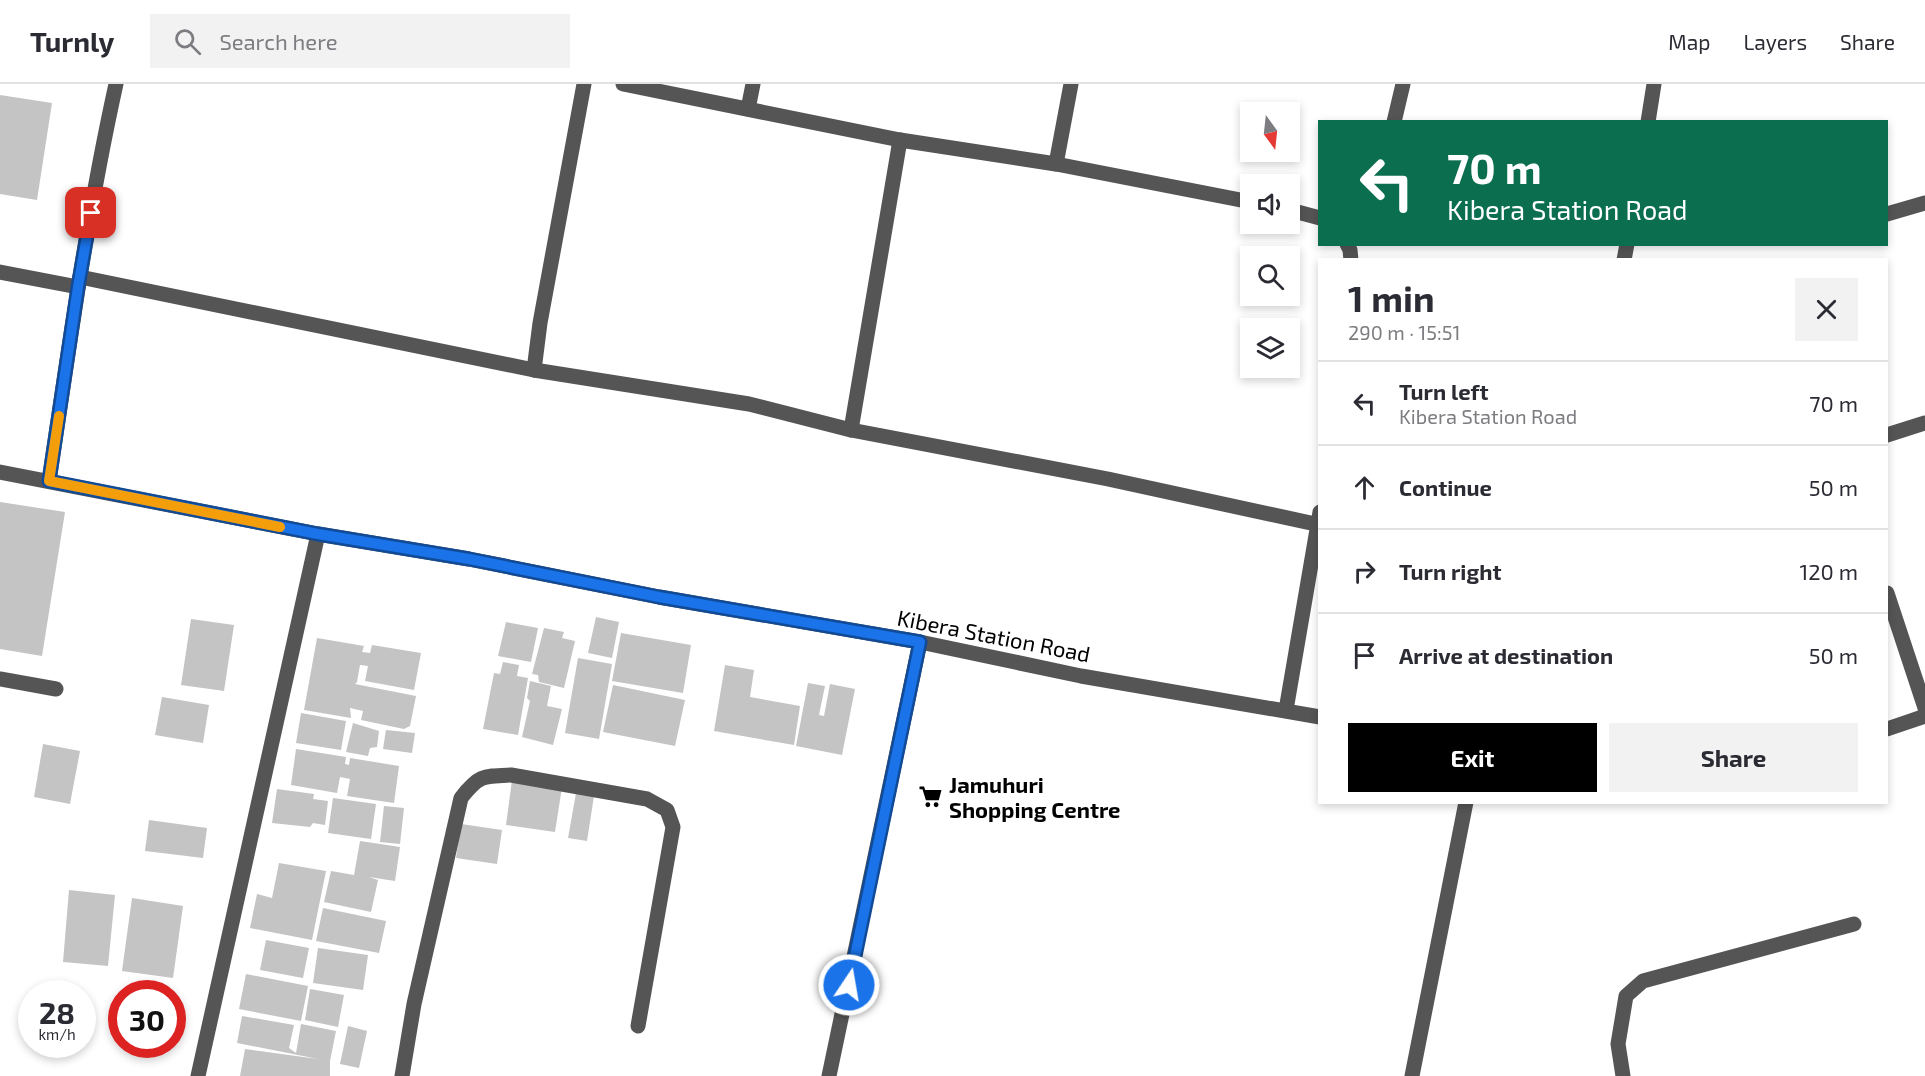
<!DOCTYPE html>
<meta charset="utf-8">
<style>
body{margin:0;font-family:"Exo 2",sans-serif;background:#f2f2f3;color:#2b2b33;height:100vh;display:flex;flex-direction:column;font-size:22px;white-space:nowrap}
*{box-sizing:border-box;margin:0}
p{font-size:20px;color:#7c7c81}
.icon{flex:none;width:33px;height:33px;fill:none;stroke:currentColor;stroke-width:2;stroke-linecap:round;stroke-linejoin:round}
.map{position:relative;flex:1;overflow:hidden}
.sheet{position:absolute;left:1318px;top:174px;width:570px;height:546px;display:flex;flex-direction:column;background:#fff;border-radius:0px;box-shadow:0 3px 9px #0003}
.sheet>*{flex:none}
.top-card{position:absolute;left:1318px;top:36px;width:570px;height:126px;border-radius:0px;box-shadow:0 3px 9px #0003;background:#0b6e4f;color:#fff;overflow:hidden}
.needle{width:39px;rotate:165deg}
.controls{position:absolute;left:1240px;top:18px;display:grid;gap:12px}
.controls a{display:grid;place-items:center;width:60px;height:60px;border-radius:0px;background:#fff;box-shadow:0 3px 9px #0003;font-size:30px}
.speed{position:absolute;left:18px;top:896px;display:flex;gap:12px;font-size:30px;font-weight:700;text-align:center}
.speed>*{display:grid;place-content:center;width:78px;height:78px;border-radius:50%;background:#fff;box-shadow:0 3px 9px #0003;line-height:1}
.speed small{font-size:15px;font-weight:400}
.speed .limit{border:9px solid #d22;background:#fff;color:#111}
.pin{position:absolute;display:grid;place-items:center;width:51px;height:51px;color:#fff;margin:-26px;border-radius:12px;box-shadow:0 3px 9px #0006}
.me{position:absolute;width:66px;margin:-33px;rotate:12deg;stroke-linejoin:round;filter:drop-shadow(0 0 4px #0008)}
.turn{display:flex;align-items:center;gap:21px;height:126px;padding:0 30px;font-size:27px}
.turn .icon{width:78px;height:78px;stroke-width:2.5}
.turn b{display:block;font-size:42px;line-height:51px}
.round{display:grid;place-items:center;flex:none;width:63px;height:63px;border-radius:0px;background:#f2f2f3}
.overview{display:flex;align-items:center;justify-content:space-between;height:102px;padding:0 30px}
h1{font-size:36px;font-weight:700;line-height:45px}
.action{display:flex;gap:12px;margin-top:auto;padding:12px 30px}
.action a{flex:1;height:69px;border-radius:0px;background:#000;color:#fff;font-size:24px;font-weight:700;line-height:69px;text-align:center}
.action a+a{background:#f2f2f3;color:#2b2b33}
ul{padding:0;list-style:none}
li{display:flex;align-items:center;gap:18px;height:84px;padding:0 30px;border-top:2px solid #e1e1e2}
li div{flex:1}
li b{display:block;font-size:22px}
li em{font-style:normal}
header{display:flex;align-items:center;gap:36px;box-sizing:border-box;height:84px;padding:0 30px;background:#fff;border-bottom:2px solid #e1e1e2}
header strong{font-size:28px}
nav{display:flex;gap:33px;margin-inline-start:auto;font-size:21px}
.search{width:420px;height:54px;background:#f2f2f3;display:flex;align-items:center;gap:15px;box-sizing:border-box;padding:0 21px;border-radius:0px;color:#7c7c81;font-size:22px}
.map>svg:first-child{display:block}
.building{fill:#c4c4c4}
.lines{fill:none;stroke-linecap:round;stroke-linejoin:round}
.minor{stroke:#555;stroke-width:15}
.route-casing{stroke:#114b97;stroke-width:15}
.route{stroke:#1a73e8;stroke-width:10}
.slow{stroke:#f59e0b;stroke-width:10}
.labels{text-anchor:middle;dominant-baseline:central;stroke-width:4.5;stroke-linejoin:round;paint-order:stroke}
.street-label{font-size:22px;fill:#000;stroke:#fff}
.poi-label{font-size:22px;font-weight:bold;fill:#000;stroke:#fff;text-anchor:start}
</style>
<header>
<strong>Turnly</strong>
<div class="search"><svg class="icon" aria-label="search" viewBox="0 0 24 24"><circle cx="10" cy="10" r="6"/><path d="M15 15l6 6"/></svg>Search here</div>
<nav><a>Map</a><a>Layers</a><a>Share</a></nav>
</header>
<div class="map">
<svg width="1925" height="992" viewBox="0 0 1925 992">
<rect width="100%" height="100%" fill="#fff"/>
<!-- building -->
<g class="building">
<polygon points="0,11 52,19 37,116 0,110"/>
<polygon points="0,418 65,428 42,572 0,565"/>
<polygon points="596,533 619,538 612,574 588,569"/>
<polygon points="191,535 234,541 224,607 181,601"/>
<polygon points="506,538 538,544 531,578 498,572"/>
<polygon points="544,544 564,548 562,554 575,557 564,604 539,598 538,591 532,590"/>
<polygon points="621,549 691,561 683,609 612,597"/>
<polygon points="317,554 364,562 362,568 370,569 372,561 421,569 414,606 365,597 368,582 360,581 357,598 355,600 416,612 410,642 404,645 361,636 363,627 350,624 351,634 304,626"/>
<polygon points="578,574 612,580 599,655 565,649"/>
<polygon points="503,578 519,581 517,592 528,594 518,651 483,645 494,589 500,590"/>
<polygon points="725,581 754,586 750,613 800,622 794,661 714,647"/>
<polygon points="530,597 551,602 547,622 562,625 553,661 522,653 530,617 527,614"/>
<polygon points="808,599 825,602 819,631 824,632 830,600 855,605 842,671 796,662"/>
<polygon points="613,601 685,616 675,662 603,648"/>
<polygon points="162,613 209,621 203,659 155,651"/>
<polygon points="301,629 346,637 341,666 296,659"/>
<polygon points="353,639 379,647 377,663 370,664 368,672 346,668"/>
<polygon points="386,646 415,649 412,669 383,665"/>
<polygon points="43,660 80,667 70,720 34,713"/>
<polygon points="296,665 346,673 345,680 349,681 350,674 399,682 394,719 347,712 350,695 340,693 337,709 291,701"/>
<polygon points="512,696 562,703 555,748 506,741"/>
<polygon points="277,705 314,710 313,715 328,717 325,741 313,739 310,743 272,739"/>
<polygon points="576,709 594,712 587,757 568,754"/>
<polygon points="333,714 376,720 371,755 328,749"/>
<polygon points="384,722 404,724 400,760 380,758"/>
<polygon points="149,736 207,744 203,774 145,767"/>
<polygon points="461,740 502,746 497,780 456,774"/>
<polygon points="360,757 400,763 395,797 369,793 378,796 371,828 324,818 331,787 354,791"/>
<polygon points="279,779 326,787 312,856 250,844 257,810 272,814"/>
<polygon points="69,806 115,811 108,882 63,878"/>
<polygon points="132,814 183,822 173,894 122,887"/>
<polygon points="323,824 386,837 379,869 316,857"/>
<polygon points="266,856 309,864 303,894 260,886"/>
<polygon points="318,864 368,871 363,906 313,899"/>
<polygon points="246,890 308,902 301,937 239,925"/>
<polygon points="310,905 344,911 338,943 305,936"/>
<polygon points="242,932 294,941 289,964 296,969 301,940 336,947 330,977 330,992 240,992 245,965 318,975 237,959"/>
<polygon points="348,942 367,947 359,984 340,980"/>
</g>
<g class="lines">
<!-- minor -->
<g class="minor">
<polyline points="623,0 900,56 1056,80 1251,118"/>
<polyline points="748,25 753,0"/>
<polyline points="1394,38 1403,0"/>
<polyline points="1648,38 1654,0"/>
<polyline points="1056,80 1071,0"/>
<polyline points="1290,126 1320,134"/>
<polyline points="1887,130 1925,119"/>
<polyline points="1347,160 1350,166 1351,176"/>
<polyline points="1624,176 1627,160"/>
<polyline points="0,188 78,203"/>
<polyline points="80,193 534,286 749,320 851,346 1108,395 1320,441"/>
<polyline points="534,286 540,239 584,0"/>
<polyline points="851,346 900,56"/>
<polyline points="1887,351 1925,339"/>
<polyline points="0,388 318,450 469,475 659,513 920,558 1081,592 1320,633"/>
<path d="M49 397C69 264 87 131 116 0"/>
<polyline points="1887,509 1925,624"/>
<polyline points="0,595 56,605"/>
<polyline points="1286,626 1320,428"/>
<polyline points="1887,645 1925,632"/>
<polyline points="198,992 318,450"/>
<path d="M402 992 414 920 461 714C479 691 483 692 511 691L647 715 667 726 673 743 638 942"/>
<polyline points="829,992 920,558"/>
<polyline points="1412,992 1466,718"/>
<polyline points="1623,992 1618,960 1626,912 1643,897 1854,840"/>
</g>
</g>
<g class="lines">
<defs>
<polyline id="route" points="91,129 78,203 49,397 318,450 469,475 659,513 920,558 849,901"/>
</defs>
<!-- route casing -->
<use href="#route" class="route-casing"/>
<!-- route -->
<use href="#route" class="route"/>
<!-- slow -->
<polyline class="slow" points="59,332 49,397 280,443"/>
</g>
<!-- icons -->
<defs>
<symbol id="supermarket-bare" viewBox="-9 -9 18 18"><path d="M-6-5.5h2.5l.6 2H6L4.5 2H-2.5L-4.4-4H-6ZM-1.5 3.2a1.3 1.3 0 1 0 .1 0ZM3 3.2a1.3 1.3 0 1 0 .1 0Z" fill="#000" stroke="#fff" stroke-width="2.5" paint-order="stroke"/></symbol>
</defs>
<g fill-rule="evenodd">
<use href="#supermarket-bare" x="914" y="696" width="33" height="33"/>
</g>
<g class="labels">
<!-- street labels -->
<g class="street-label">
<text transform="translate(994 551) rotate(11)">Kibera Station Road</text>
</g>
<!-- poi labels -->
<g class="poi-label">
<text x="949" y="700">Jamuhuri<tspan x="949" dy="25">Shopping Centre</tspan></text>
</g>
</g>
</svg>
<div class="controls">
<a><svg class="needle" viewBox="-14 -14 28 28"><path d="M0-13l5 13h-10z" fill="#e53935"/><path d="M0 13l5-13h-10z" fill="#7c7c81"/></svg></a>
<a><svg class="icon" aria-label="sound" viewBox="0 0 24 24"><path d="M4 9h4l5-4v14l-5-4H4zM17 9q2 3 0 6"/></svg></a>
<a><svg class="icon" aria-label="search" viewBox="0 0 24 24"><circle cx="10" cy="10" r="6"/><path d="M15 15l6 6"/></svg></a>
<a><svg class="icon" aria-label="layers" viewBox="0 0 24 24"><path d="M12 4l9 5-9 5-9-5zM3 14l9 5 9-5"/></svg></a>
</div>
<div class="speed"><div>28<small>km/h</small></div><div class="limit">30</div></div>
<div class="pin" style="left:91px;top:129px;background:#d93025"><svg class="icon" aria-label="arrive" viewBox="0 0 24 24"><path d="M6 21V4h12l-3 4 3 4H6"/></svg></div>
<svg class="me" style="left:849px;top:901px" viewBox="-20 -20 40 40"><circle r="17" fill="#1a73e8" stroke="#fff" stroke-width="3"/><path d="M0-11L8 9 0 5-8 9z" fill="#fff"/></svg>
<div class="top-card">
<div class="turn"><svg class="icon" aria-label="left" viewBox="0 0 24 24"><path d="M17 20v-9H6M10 6l-5 5 5 5"/></svg><div><b>70 m</b>Kibera Station Road</div></div>
</div>
<section class="sheet">
<div class="overview"><div><h1>1 min</h1><p>290 m · 15:51</p></div><a class="round"><svg class="icon" aria-label="close" viewBox="0 0 24 24"><path d="M6 6l12 12M18 6L6 18"/></svg></a></div>
<ul>
<li><svg class="icon" aria-label="left" viewBox="0 0 24 24"><path d="M17 20v-9H6M10 6l-5 5 5 5"/></svg><div><b>Turn left</b><p>Kibera Station Road</p></div><em>70 m</em></li>
<li><svg class="icon" aria-label="ahead" viewBox="0 0 24 24"><path d="M12 20V5M6 11l6-6 6 6"/></svg><div><b>Continue</b></div><em>50 m</em></li>
<li><svg class="icon" aria-label="right" viewBox="0 0 24 24"><path d="M7 20v-9h11M14 6l5 5-5 5"/></svg><div><b>Turn right</b></div><em>120 m</em></li>
<li><svg class="icon" aria-label="arrive" viewBox="0 0 24 24"><path d="M6 21V4h12l-3 4 3 4H6"/></svg><div><b>Arrive at destination</b></div><em>50 m</em></li>
</ul>
<div class="action"><a>Exit</a><a>Share</a></div>
</section>
</div>
